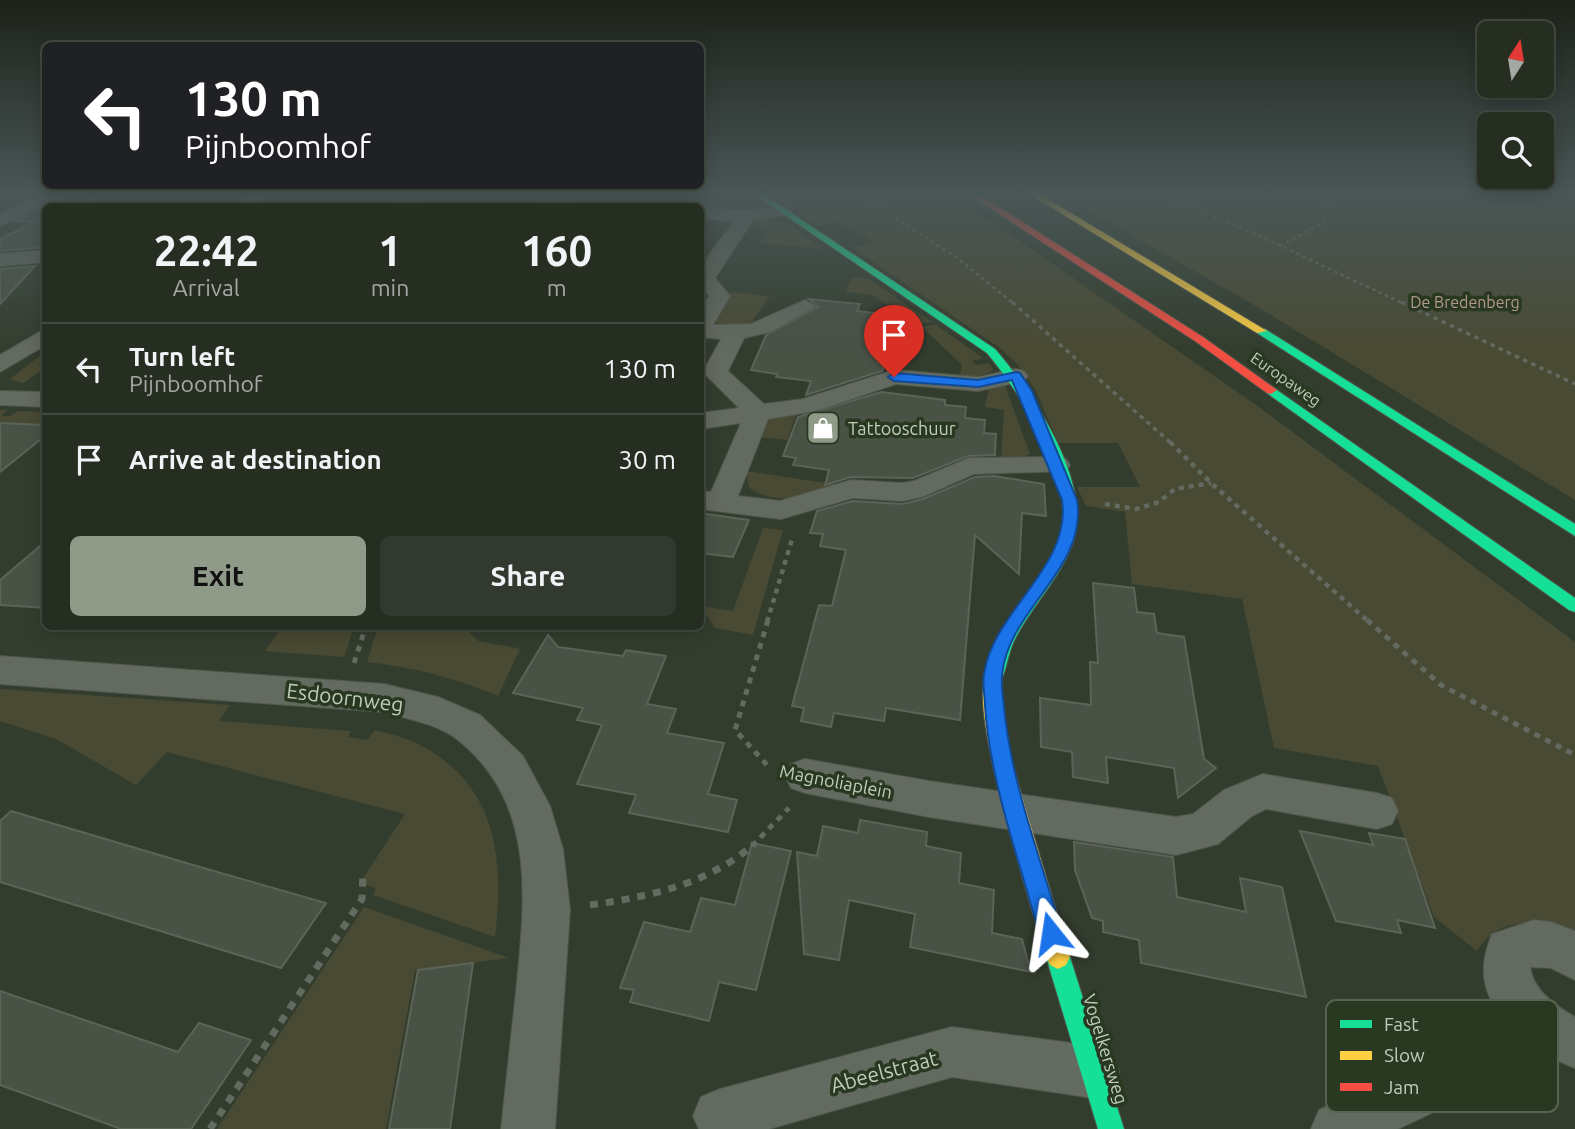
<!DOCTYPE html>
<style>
body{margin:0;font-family:Ubuntu,sans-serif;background:#323a2f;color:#f1f3f6;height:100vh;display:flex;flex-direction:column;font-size:26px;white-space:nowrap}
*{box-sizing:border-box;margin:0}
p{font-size:23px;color:#a4a8a5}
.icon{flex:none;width:38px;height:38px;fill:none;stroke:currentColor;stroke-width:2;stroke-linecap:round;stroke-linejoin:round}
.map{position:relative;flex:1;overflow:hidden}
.sheet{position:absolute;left:42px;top:203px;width:662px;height:427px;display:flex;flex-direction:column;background:#262e22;border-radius:10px;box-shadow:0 4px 18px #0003,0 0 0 2px #424a40}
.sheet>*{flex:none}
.top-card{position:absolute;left:42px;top:42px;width:662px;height:147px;border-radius:10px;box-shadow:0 4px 18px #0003,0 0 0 2px #424a40;background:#202124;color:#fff;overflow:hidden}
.needle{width:46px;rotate:12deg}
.controls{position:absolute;left:1477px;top:21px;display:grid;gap:14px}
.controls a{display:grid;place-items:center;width:77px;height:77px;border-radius:10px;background:#262e22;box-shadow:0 4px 18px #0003,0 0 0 2px #424a40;font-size:35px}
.pin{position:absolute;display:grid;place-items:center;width:60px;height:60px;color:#fff;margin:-72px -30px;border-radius:50% 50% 50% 0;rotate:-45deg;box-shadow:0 0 7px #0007}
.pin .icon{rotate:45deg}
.me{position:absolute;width:77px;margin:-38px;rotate:345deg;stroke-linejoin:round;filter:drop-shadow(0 0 5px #0008)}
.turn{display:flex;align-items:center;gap:24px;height:147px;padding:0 28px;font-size:32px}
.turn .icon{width:91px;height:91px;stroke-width:2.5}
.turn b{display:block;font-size:49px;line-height:60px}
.eta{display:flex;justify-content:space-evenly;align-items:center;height:119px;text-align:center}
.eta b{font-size:42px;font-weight:700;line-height:49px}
.action{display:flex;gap:14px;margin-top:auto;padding:14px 28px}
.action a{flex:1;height:80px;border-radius:10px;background:#8f9a89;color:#111;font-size:28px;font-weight:700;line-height:80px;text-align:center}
.action a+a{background:#323a2f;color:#f1f3f6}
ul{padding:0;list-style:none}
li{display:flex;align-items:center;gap:21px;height:91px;padding:0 28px;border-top:2px solid #424a40}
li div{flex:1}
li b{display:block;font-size:26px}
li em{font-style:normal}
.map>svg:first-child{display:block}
.green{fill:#494a33}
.building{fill:#4a5246;stroke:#5b6457;stroke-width:2}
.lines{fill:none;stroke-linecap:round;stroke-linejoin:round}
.street-casing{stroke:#50574d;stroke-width:2}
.fast-casing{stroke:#50574d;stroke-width:2}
.slow-casing{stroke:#50574d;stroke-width:2}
.jam-casing{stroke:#50574d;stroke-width:2}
.path-far4{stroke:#636a5f;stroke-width:2.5;stroke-dasharray:3.5 3.5;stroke-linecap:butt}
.path-far3{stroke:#636a5f;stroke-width:3.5;stroke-dasharray:4.5 4.5;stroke-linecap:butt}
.path-far2{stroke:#636a5f;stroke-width:4.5;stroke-dasharray:5 5;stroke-linecap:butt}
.path-far1{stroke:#636a5f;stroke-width:5;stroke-dasharray:6 6;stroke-linecap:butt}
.path{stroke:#636a5f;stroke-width:7;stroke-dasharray:8 8;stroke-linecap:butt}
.street{fill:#636a5f;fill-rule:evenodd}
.fast{fill:#16e098;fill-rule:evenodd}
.slow{fill:#ffcf43;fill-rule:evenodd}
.jam{fill:#f24e42;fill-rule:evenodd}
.route{fill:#1a73e8;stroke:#114b97;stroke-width:2}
.labels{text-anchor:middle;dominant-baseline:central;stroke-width:7;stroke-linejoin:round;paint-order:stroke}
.far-park-label{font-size:16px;fill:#b1998e;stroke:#293821}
.far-street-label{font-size:16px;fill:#c0ccba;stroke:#293821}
.poi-label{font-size:18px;fill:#c0ccba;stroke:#293821;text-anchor:start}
.street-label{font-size:18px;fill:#c0ccba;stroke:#293821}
.near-street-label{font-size:21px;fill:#c0ccba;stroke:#293821}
.key{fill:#293821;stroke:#56644f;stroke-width:2}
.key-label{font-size:19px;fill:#c0ccba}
</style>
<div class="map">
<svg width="1575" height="1129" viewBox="0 0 1575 1129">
<rect width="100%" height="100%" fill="#333d2e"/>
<!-- green -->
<g class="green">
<polygon points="405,192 432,192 424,206 387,206"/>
<path d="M765 192H943L998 226 1259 407 1575 642V940C1539 921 1502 912 1477 951L1434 917 1378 766 1274 748 1242 599 1132 584 1125 512 1086 506 1077 487H1140L1118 443H1058L1036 391 1017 364 1000 348 852 248 874 242 839 222 818 226Z"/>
<polygon points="1056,192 1575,192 1575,500 1256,306"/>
<polygon points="564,194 583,195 570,206 534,206 537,195"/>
<polygon points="778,217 774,221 784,222 823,249 759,243 769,228 749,225 751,221"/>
<polygon points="852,277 869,279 932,322 918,324 872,295 846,292"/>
<polygon points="731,292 770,296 750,324 720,326 713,320"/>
<polygon points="936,325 983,358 972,361 977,365 988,363 993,368 991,372 975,377 960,375 962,365 921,326"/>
<polygon points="45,352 45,368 23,383 10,379"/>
<polygon points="1005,386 1030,454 1021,458 1001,459 1004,410 985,407 989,387"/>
<polygon points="0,410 8,410 1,416 10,416 18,411 45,412 45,424 0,422"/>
<polygon points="780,414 796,415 787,440 760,437 770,417"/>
<path d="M746 471 839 485C806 496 780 507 749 488Z"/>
<polygon points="763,528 783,530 753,635 715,628 701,606 733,611"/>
<polygon points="282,627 282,626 354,627 344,657 265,651"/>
<path d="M378 627H464L478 641 520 649 498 696C455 678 414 667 367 662Z"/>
<path d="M0 689 230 705 219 721 351 731 348 737 367 740 375 730C389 734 404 737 416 743 496 782 505 857 495 937L373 895 376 888 360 883 405 814 167 752 136 785 56 739 0 721Z"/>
<polygon points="364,907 509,958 415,970 386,1129 217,1129"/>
</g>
<!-- building -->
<g class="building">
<polygon points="68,192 102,192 89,206 46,206 46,247 0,251 0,239 34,222 15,221"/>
<polygon points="35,266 0,304 0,269"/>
<polygon points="809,299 860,304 857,311 874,313 871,323 904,325 882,371 806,395 811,381 776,377 777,374 751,370 766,335 818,307"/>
<polygon points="881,392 945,400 945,405 966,407 965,418 985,420 984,433 996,434 995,455 968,456 913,478 851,477 825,485 829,470 793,465 796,458 783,456 798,417"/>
<polygon points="0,423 46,425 46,435 0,472"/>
<polygon points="994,476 1044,484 1046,516 1022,513 1019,574 975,535 960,720 886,708 884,721 834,713 831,727 801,721 804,708 792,706 819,605 832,606 846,550 820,546 823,534 810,533 817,511 853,501 903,504 923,499 975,477"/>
<polygon points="700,513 749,520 733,557 700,553"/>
<polygon points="46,541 46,608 0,605 0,580"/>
<polygon points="1093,583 1134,588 1137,612 1154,614 1157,633 1184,637 1204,759 1216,768 1178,798 1174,768 1106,757 1108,783 1073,777 1072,752 1041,747 1040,698 1091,705 1090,662 1098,663"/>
<polygon points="548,635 558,647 623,656 626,650 666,656 647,704 676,709 667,733 724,743 708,794 737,800 728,832 629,813 636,795 577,784 602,725 577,720 583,708 513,693"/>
<polygon points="11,811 193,865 326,903 281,968 0,882 0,821"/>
<polygon points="860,820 927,832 926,846 961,853 959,883 994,890 992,933 1022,939 1031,972 910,947 915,914 849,900 839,960 804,954 797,852 817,856 823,826 858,833"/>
<polygon points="1300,831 1373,845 1369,833 1405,839 1435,928 1397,920 1401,933 1336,921"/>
<polygon points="1074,842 1173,857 1177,897 1246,912 1240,878 1282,887 1306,997 1141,963 1139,940 1103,932 1103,921 1092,918 1075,870"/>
<polygon points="752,843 791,851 756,990 719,982 709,1021 630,1002 634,990 620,988 644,922 690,932 701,898 735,905"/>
<polygon points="473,963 450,1129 389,1129 418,970"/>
<polygon points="0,991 178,1052 199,1023 251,1040 191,1129 121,1129 0,1085"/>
</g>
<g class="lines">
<defs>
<g id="street">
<polygon points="45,192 66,192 0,226 0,214"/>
<polygon points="251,192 270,192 251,206 232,206"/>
<polygon points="579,192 596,192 586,199 580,198"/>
<path d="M783 206 792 211 789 215 753 220 715 278 730 296 713 325 751 324 805 300 816 306 773 331 744 338 728 371 764 404 803 399 894 370 978 377 1016 369 1024 371 1028 376 1024 381 978 391 896 384 816 411 768 419 738 496 780 501 851 480 902 483 914 481 969 458 1056 457 1066 459 1070 465 1066 471 974 474 922 497 902 501 853 498 781 519 700 509V491L711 492 741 423 700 429V413L739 408 703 372 721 339 700 337V310L709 296C688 270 718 244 735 221L700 218V208L747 211Z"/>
<polygon points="46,250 46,262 0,266 0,254"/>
<polygon points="46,328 46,345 0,372 0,355"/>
<polygon points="0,391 46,392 46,407 0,405"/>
<path d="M0 656 384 684 438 697 480 715 523 756 550 806 563 849 570 910 555 1129H501C506 1083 511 1037 516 992 525 900 538 800 454 737 434 723 407 719 384 712L0 684Z"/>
<polygon points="805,759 929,781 1176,817 1193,814 1224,790 1263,774 1377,793 1392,798 1398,811 1392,824 1377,829 1266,809 1252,816 1218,844 1176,855 929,817 805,793 791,788 785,776 791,764"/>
<path d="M1534 920 1551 922 1575 931V980L1551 968 1530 967C1533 990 1555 1006 1575 1017V1068L1549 1057 1398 1129H1311L1319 1110 1506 1025C1483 994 1477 970 1492 934Z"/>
<polygon points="952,1027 1093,1046 1111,1054 1119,1072 1111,1090 1093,1098 952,1077 769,1129 699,1129 693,1116 701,1097 720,1089"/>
</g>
<g id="fast">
<path d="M751 192H760L995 349C1033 393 1095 485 1072 545 1059 579 1033 605 1016 637 1007 653 1007 672 998 687L992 689 986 687 983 682C992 636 1022 605 1046 566 1053 554 1060 540 1062 526 1070 471 1021 394 987 353Z"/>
<polygon points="1257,329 1265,329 1575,524 1575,536 1257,333"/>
<polygon points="1271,386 1575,598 1575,612 1569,610 1267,393 1267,387"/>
<polygon points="1058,945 1066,949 1070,957 1124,1129 1098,1129 1046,957 1050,949"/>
</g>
<g id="slow">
<polygon points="1026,192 1036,192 1267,331 1257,333"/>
<path d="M992 675 998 677 1009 753 1070 957 1066 965 1058 969 1050 965 1046 957C1033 911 968 710 986 677Z"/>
</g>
<polygon id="jam" points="965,192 975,192 1203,337 1277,390 1271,394 1267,393 1195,341"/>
</defs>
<!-- street casing -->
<use href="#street" class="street-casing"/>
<!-- fast casing -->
<use href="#fast" class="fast-casing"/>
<!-- slow casing -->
<use href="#slow" class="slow-casing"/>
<!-- jam casing -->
<use href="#jam" class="jam-casing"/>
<!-- path-far4 -->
<g class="path-far4">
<polyline points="854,192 956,257 1014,304"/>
<polyline points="1155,192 1256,234 1404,304"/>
<polyline points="532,194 561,193"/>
<polyline points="131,206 156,192"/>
<polyline points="529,206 532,194"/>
<polyline points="1280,246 1325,222 1333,192"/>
</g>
<!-- path-far3 -->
<g class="path-far3">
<polyline points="1012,302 1172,444"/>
<polyline points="1401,302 1575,384"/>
</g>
<!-- path-far2 -->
<g class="path-far2">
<polyline points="1170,442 1211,483 1369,622"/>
<polyline points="1105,504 1136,509 1159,502 1175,489 1211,483"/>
<polyline points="767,622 793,536"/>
</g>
<!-- path-far1 -->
<g class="path-far1">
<polyline points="768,620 735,730 768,766"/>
<polyline points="1367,620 1441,685 1575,755"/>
<polyline points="354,663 366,626"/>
<polyline points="752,846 789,808"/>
</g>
<!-- path -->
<g class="path">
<path d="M590 905C648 897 709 884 754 844"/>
<polyline points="210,1129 362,899 363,872"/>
</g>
<!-- street -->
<use href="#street" class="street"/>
<!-- fast -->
<use href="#fast" class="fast"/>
<!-- slow -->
<use href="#slow" class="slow"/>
<!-- jam -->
<use href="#jam" class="jam"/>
</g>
<!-- sky -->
<linearGradient id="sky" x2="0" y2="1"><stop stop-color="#1c2219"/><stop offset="0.55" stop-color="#4a5757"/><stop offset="1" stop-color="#4a5757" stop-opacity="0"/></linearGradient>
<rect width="1575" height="350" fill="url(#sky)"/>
<!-- route -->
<path class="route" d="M1016 372 1020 373 1032 391 1077 500C1088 569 1008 609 1002 675 1001 685 1003 697 1004 707 1011 783 1041 859 1062 933L1059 941 1051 944 1042 941 1039 933C1019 859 990 782 985 706 985 696 982 684 984 674 994 609 1072 567 1062 500L1012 380 978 387 894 381 888 377 894 373 978 380Z"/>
<!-- icons -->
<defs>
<symbol id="shop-square" viewBox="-11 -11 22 22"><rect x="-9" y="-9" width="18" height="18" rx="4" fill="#8f9a89" stroke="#293821"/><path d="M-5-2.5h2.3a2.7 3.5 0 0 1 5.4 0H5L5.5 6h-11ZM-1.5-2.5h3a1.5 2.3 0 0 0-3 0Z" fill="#fff"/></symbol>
</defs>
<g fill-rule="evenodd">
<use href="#shop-square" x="804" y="409" width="38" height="38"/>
</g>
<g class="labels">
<!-- far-park labels -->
<g class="far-park-label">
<text x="1465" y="302">De Bredenberg</text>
</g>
<!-- far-street labels -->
<g class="far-street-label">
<text transform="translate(1286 379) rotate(35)">Europaweg</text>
</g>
<!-- poi labels -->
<g class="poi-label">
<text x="848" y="428">Tattooschuur</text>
</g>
<!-- street labels -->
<g class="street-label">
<text transform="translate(836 781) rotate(11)">Magnoliaplein</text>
<text transform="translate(1106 1049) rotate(73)">Vogelkersweg</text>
</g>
<!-- near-street labels -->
<g class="near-street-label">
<text transform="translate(345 697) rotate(7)">Esdoornweg</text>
<text transform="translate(884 1071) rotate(-15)">Abeelstraat</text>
</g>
</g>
<!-- legend -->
<rect x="1326" y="1000" width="232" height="112" rx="10" class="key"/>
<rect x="1340" y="1020" width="32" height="8" fill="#16e098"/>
<rect x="1340" y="1051" width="32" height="9" fill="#ffcf43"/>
<rect x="1340" y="1083" width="32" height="8" fill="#f24e42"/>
<g class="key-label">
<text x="1384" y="1031">Fast</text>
<text x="1384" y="1062">Slow</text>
<text x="1384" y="1094">Jam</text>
</g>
</svg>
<div class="controls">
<a><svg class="needle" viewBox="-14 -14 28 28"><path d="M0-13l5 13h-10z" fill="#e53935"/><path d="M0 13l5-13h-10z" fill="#a4a8a5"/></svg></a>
<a><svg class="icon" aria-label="search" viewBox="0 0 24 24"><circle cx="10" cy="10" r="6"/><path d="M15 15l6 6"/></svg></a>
</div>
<div class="pin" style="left:894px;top:377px;background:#d93025"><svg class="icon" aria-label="arrive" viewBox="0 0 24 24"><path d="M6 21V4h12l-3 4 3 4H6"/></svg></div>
<svg class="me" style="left:1051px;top:933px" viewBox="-20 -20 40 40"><path d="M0-17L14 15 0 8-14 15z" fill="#1a73e8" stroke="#fff" stroke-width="4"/></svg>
<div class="top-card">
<div class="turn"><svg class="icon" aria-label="left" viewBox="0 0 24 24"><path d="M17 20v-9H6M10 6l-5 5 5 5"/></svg><div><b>130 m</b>Pijnboomhof</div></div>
</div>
<section class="sheet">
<div class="eta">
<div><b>22:42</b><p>Arrival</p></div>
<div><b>1</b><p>min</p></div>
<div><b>160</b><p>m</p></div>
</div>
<ul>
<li><svg class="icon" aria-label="left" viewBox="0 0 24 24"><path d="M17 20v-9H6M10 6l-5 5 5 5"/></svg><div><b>Turn left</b><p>Pijnboomhof</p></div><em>130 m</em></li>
<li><svg class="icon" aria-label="arrive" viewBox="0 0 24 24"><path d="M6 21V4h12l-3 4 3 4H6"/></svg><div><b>Arrive at destination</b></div><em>30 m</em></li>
</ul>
<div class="action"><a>Exit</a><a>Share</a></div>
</section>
</div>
